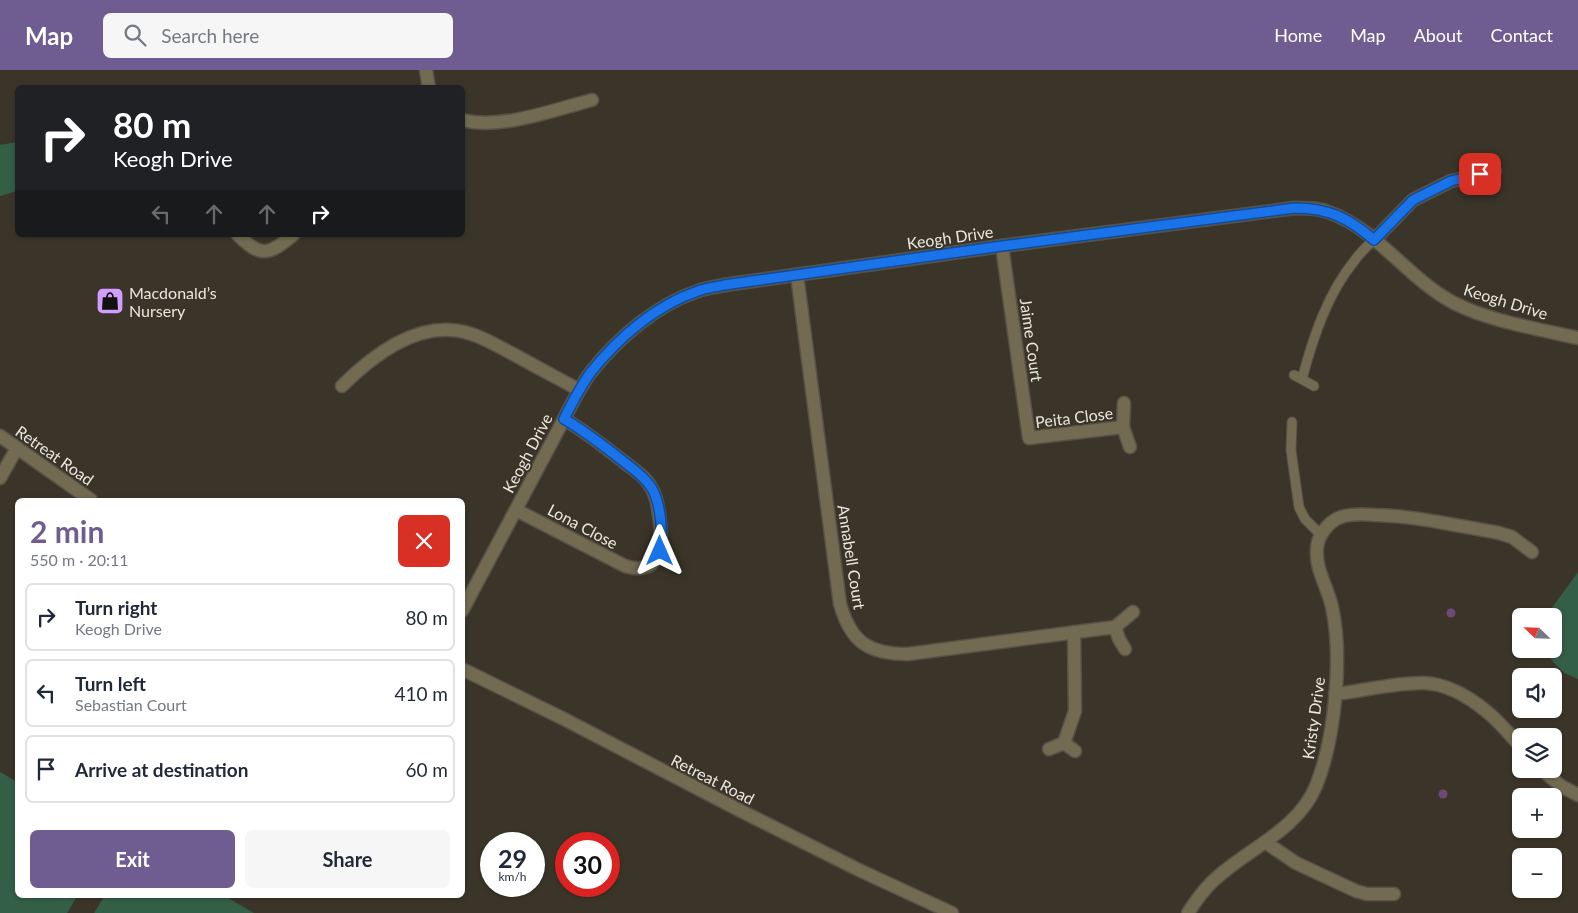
<!DOCTYPE html>
<meta charset="utf-8">
<style>
body{margin:0;font-family:Lato,sans-serif;background:#f6f6f7;color:#1f2937;height:100vh;display:flex;flex-direction:column;font-size:19px;white-space:nowrap}
*{box-sizing:border-box;margin:0}
p{font-size:16px;color:#747a83}
.icon{flex:none;width:28px;height:28px;fill:none;stroke:currentColor;stroke-width:2;stroke-linecap:round;stroke-linejoin:round}
.map{position:relative;flex:1;overflow:hidden}
.drawer{position:absolute;left:15px;top:428px;width:450px;height:400px;display:flex;flex-direction:column;background:#fff;border-radius:8px;box-shadow:0 1px 4px #0004}
.drawer>*{flex:none}
.banner{position:absolute;left:15px;top:15px;width:450px;height:152px;border-radius:8px;box-shadow:0 1px 4px #0004;background:#202124;color:#fff;overflow:hidden}
.needle{width:32px;rotate:293deg}
.fabs{position:absolute;left:1512px;top:538px;display:grid;gap:10px}
.fabs a{display:grid;place-items:center;width:50px;height:50px;border-radius:8px;background:#fff;box-shadow:0 1px 4px #0004;font-size:25px}
.speed{position:absolute;left:480px;top:762px;display:flex;gap:10px;font-size:25px;font-weight:700;text-align:center}
.speed>*{display:grid;place-content:center;width:65px;height:65px;border-radius:50%;background:#fff;box-shadow:0 1px 4px #0004;line-height:1}
.speed small{font-size:12px;font-weight:400}
.speed .limit{border:8px solid #d22;background:#fff;color:#111}
.pin{position:absolute;display:grid;place-items:center;width:42px;height:42px;color:#fff;margin:-21px;border-radius:10px;box-shadow:0 2px 8px #0006}
.me{position:absolute;width:55px;margin:-28px;rotate:0deg;stroke-linejoin:round;filter:drop-shadow(0 0 4px #0008)}
.turn{display:flex;align-items:center;gap:18px;height:105px;padding:0 15px;font-size:22px}
.turn .icon{width:65px;height:65px;stroke-width:2.5}
.turn b{display:block;font-size:35px;line-height:42px}
.lanes{display:flex;align-items:center;height:48px;padding:0 15px;background:#0003;justify-content:center;gap:25px;direction:ltr}
.lanes .off{opacity:.35}
.round{display:grid;place-items:center;flex:none;width:52px;height:52px;border-radius:8px;background:#f6f6f7}
.overview{display:flex;align-items:center;justify-content:space-between;height:85px;padding:0 15px}
h1{font-size:30px;font-weight:700;line-height:38px;color:#6f5d91}
.cta{display:flex;gap:10px;margin-top:auto;padding:10px 15px}
.cta a{flex:1;height:58px;border-radius:8px;background:#6f5d91;color:#fff;font-size:20px;font-weight:700;line-height:58px;text-align:center}
.cta a+a{background:#f6f6f7;color:#1f2937}
ul{padding:0;list-style:none}
li{display:flex;align-items:center;gap:15px;height:68px;margin:0 10px 8px;padding:0 5px;border:2px solid #e0e1e3;border-radius:8px}
li div{flex:1}
li b{display:block;font-size:19px}
li em{font-style:normal}
header{display:flex;align-items:center;gap:30px;box-sizing:border-box;height:70px;padding:0 25px;background:#6f5d91;color:#fff}
header strong{font-size:24px}
nav{display:flex;gap:28px;margin-inline-start:auto;font-size:18px}
.search{width:350px;height:45px;background:#f6f6f7;display:flex;align-items:center;gap:12px;box-sizing:border-box;padding:0 18px;border-radius:8px;color:#747a83;font-size:19px}
.map>svg:first-child{display:block}
.green{fill:#335f46}
.building{fill:#6f4976}
.lines{fill:none;stroke-linecap:round;stroke-linejoin:round}
.service-casing{stroke:#575146;stroke-width:11}
.minor-casing{stroke:#575146;stroke-width:15}
.tertiary-casing{stroke:#575146;stroke-width:15}
.service{stroke:#726b52;stroke-width:9}
.minor{stroke:#726b52;stroke-width:12}
.tertiary{stroke:#726b52;stroke-width:12}
.route-casing{stroke:#114b97;stroke-width:12}
.route{stroke:#1a73e8;stroke-width:9}
.labels{text-anchor:middle;dominant-baseline:central;stroke-width:4;stroke-linejoin:round;paint-order:stroke}
.street-label{font-size:16px;fill:#eae7de;stroke:#3b3529}
.poi-label{font-size:16px;fill:#eae7de;stroke:#3b3529;text-anchor:start}
</style>
<header>
<strong>Map</strong>
<div class="search"><svg class="icon" aria-label="search" viewBox="0 0 24 24"><circle cx="10" cy="10" r="6"/><path d="M15 15l6 6"/></svg>Search here</div>
<nav><a>Home</a><a>Map</a><a>About</a><a>Contact</a></nav>
</header>
<div class="map">
<svg width="1578" height="843" viewBox="0 0 1578 843">
<rect width="100%" height="100%" fill="#3b3529"/>
<!-- green -->
<g class="green">
<polygon points="17,72 17,121 0,126 0,75"/>
<polygon points="1578,502 1578,609 1564,603 1541,579 1554,579 1554,546 1546,546"/>
<polygon points="0,702 17,712 18,825 78,825 67,843 0,843"/>
<polygon points="105,825 223,825 254,843 94,843"/>
</g>
<!-- building -->
<g class="building">
<circle cx="1451" cy="543" r="4.5"/>
<circle cx="1443" cy="724" r="4.5"/>
</g>
<g class="lines">
<defs>
<g id="service">
<polyline points="1294,305 1314,316"/>
<path d="M1302 309C1313 268 1327 224 1355 190 1360 183 1367 176 1374 170"/>
<polyline points="1292,352 1291,380 1299,437 1305,449 1321,465"/>
</g>
<g id="minor">
<polyline points="426,0 429,18"/>
<path d="M462 50C501 60 553 40 592 30"/>
<path d="M238 165C261 188 269 185 293 165"/>
<polyline points="1374,170 1413,130 1451,111 1495,101"/>
<polyline points="1002,176 1029,368 1123,357"/>
<path d="M797 205 840 534C851 572 868 584 908 584L1115 557 1133 542"/>
<path d="M342 316C370 288 409 257 451 260 474 261 495 275 515 285 536 297 558 308 579 320"/>
<polyline points="1124,333 1123,357 1130,377"/>
<path d="M516 440 625 496C659 506 663 480 660 453 658 437 657 423 646 410 640 403 630 397 623 391 603 376 585 361 564 349"/>
<path d="M462 541 564 349C572 333 580 317 591 302 618 268 656 235 698 221 706 218 716 217 724 215L1002 176 1295 138C1306 138 1318 138 1328 142 1376 158 1408 209 1454 233 1489 251 1539 259 1578 268"/>
<polyline points="1115,557 1119,569 1125,579"/>
<path d="M1335 624C1362 621 1398 612 1424 613 1447 614 1469 627 1486 641 1499 651 1510 665 1521 677"/>
<polyline points="1064,673 1075,641 1074,562"/>
<polyline points="1049,679 1064,673 1075,681"/>
<polyline points="1541,699 1561,716 1578,725"/>
<polyline points="1265,772 1296,793 1356,821 1367,824 1394,824"/>
<path d="M1188 843C1195 832 1202 822 1211 813 1244 780 1297 762 1316 716 1335 669 1343 587 1332 537 1328 518 1315 499 1317 479 1317 466 1329 451 1341 447 1351 444 1364 444 1375 445 1417 446 1458 456 1499 463L1512 467 1532 482"/>
</g>
<g id="tertiary">
<polyline points="0,366 91,430"/>
<polyline points="0,408 17,378"/>
<polyline points="462,599 562,648 741,741 861,801 952,843"/>
</g>
</defs>
<!-- service casing -->
<use href="#service" class="service-casing"/>
<!-- minor casing -->
<use href="#minor" class="minor-casing"/>
<!-- tertiary casing -->
<use href="#tertiary" class="tertiary-casing"/>
<!-- service -->
<use href="#service" class="service"/>
<!-- minor -->
<use href="#minor" class="minor"/>
<!-- tertiary -->
<use href="#tertiary" class="tertiary"/>
</g>
<g class="lines">
<defs>
<path id="route" d="M660 481C663 464 661 432 651 417 644 406 633 399 623 391 604 376 585 361 564 349 572 333 580 317 591 302 618 268 656 235 698 221 706 218 716 217 724 215L1002 176 1295 138C1328 138 1349 148 1374 170L1413 130 1451 111 1480 104"/>
</defs>
<!-- route casing -->
<use href="#route" class="route-casing"/>
<!-- route -->
<use href="#route" class="route"/>
</g>
<!-- icons -->
<defs>
<symbol id="shop-square" viewBox="-11 -11 22 22"><rect x="-9" y="-9" width="18" height="18" rx="4" fill="#d19dfe" stroke="#3b3529"/><path d="M-5-2.5h2.3a2.7 3.5 0 0 1 5.4 0H5L5.5 6h-11ZM-1.5-2.5h3a1.5 2.3 0 0 0-3 0Z" fill="#111"/></symbol>
</defs>
<g fill-rule="evenodd">
<use href="#shop-square" x="94" y="215" width="32" height="32"/>
</g>
<g class="labels">
<!-- street labels -->
<g class="street-label">
<text transform="translate(950 167) rotate(-8)">Keogh Drive</text>
<text transform="translate(1506 231) rotate(17)">Keogh Drive</text>
<text transform="translate(1032 270) rotate(82)">Jaime Court</text>
<text transform="translate(1074 347) rotate(-7)">Peita Close</text>
<text transform="translate(527 383) rotate(-62)">Keogh Drive</text>
<text transform="translate(55 385) rotate(35)">Retreat Road</text>
<text transform="translate(583 456) rotate(28)">Lona Close</text>
<text transform="translate(852 487) rotate(81)">Annabell Court</text>
<text transform="translate(1313 648) rotate(-82)">Kristy Drive</text>
<text transform="translate(713 709) rotate(27)">Retreat Road</text>
</g>
<!-- poi labels -->
<g class="poi-label">
<text x="129" y="222">Macdonald’s<tspan x="129" dy="18">Nursery</tspan></text>
</g>
</g>
</svg>
<div class="fabs">
<a><svg class="needle" viewBox="-14 -14 28 28"><path d="M0-13l5 13h-10z" fill="#e53935"/><path d="M0 13l5-13h-10z" fill="#747a83"/></svg></a>
<a><svg class="icon" aria-label="sound" viewBox="0 0 24 24"><path d="M4 9h4l5-4v14l-5-4H4zM17 9q2 3 0 6"/></svg></a>
<a><svg class="icon" aria-label="layers" viewBox="0 0 24 24"><path d="M12 4l9 5-9 5-9-5zM3 14l9 5 9-5"/></svg></a>
<a>+</a>
<a>−</a>
</div>
<div class="speed"><div>29<small>km/h</small></div><div class="limit">30</div></div>
<div class="pin" style="left:1480px;top:104px;background:#d93025"><svg class="icon" aria-label="arrive" viewBox="0 0 24 24"><path d="M6 21V4h12l-3 4 3 4H6"/></svg></div>
<svg class="me" style="left:660px;top:481px" viewBox="-20 -20 40 40"><path d="M0-17L14 15 0 8-14 15z" fill="#1a73e8" stroke="#fff" stroke-width="4"/></svg>
<div class="banner">
<div class="turn"><svg class="icon" aria-label="right" viewBox="0 0 24 24"><path d="M7 20v-9h11M14 6l5 5-5 5"/></svg><div><b>80 m</b>Keogh Drive</div></div>
<div class="lanes"><svg class="icon off" aria-label="left" viewBox="0 0 24 24"><path d="M17 20v-9H6M10 6l-5 5 5 5"/></svg><svg class="icon off" aria-label="ahead" viewBox="0 0 24 24"><path d="M12 20V5M6 11l6-6 6 6"/></svg><svg class="icon off" aria-label="ahead" viewBox="0 0 24 24"><path d="M12 20V5M6 11l6-6 6 6"/></svg><svg class="icon" aria-label="right" viewBox="0 0 24 24"><path d="M7 20v-9h11M14 6l5 5-5 5"/></svg></div>
</div>
<section class="drawer">
<div class="overview"><div><h1>2 min</h1><p>550 m · 20:11</p></div><a class="round" style="background:#d93025;color:#fff"><svg class="icon" aria-label="close" viewBox="0 0 24 24"><path d="M6 6l12 12M18 6L6 18"/></svg></a></div>
<ul>
<li><svg class="icon" aria-label="right" viewBox="0 0 24 24"><path d="M7 20v-9h11M14 6l5 5-5 5"/></svg><div><b>Turn right</b><p>Keogh Drive</p></div><em>80 m</em></li>
<li><svg class="icon" aria-label="left" viewBox="0 0 24 24"><path d="M17 20v-9H6M10 6l-5 5 5 5"/></svg><div><b>Turn left</b><p>Sebastian Court</p></div><em>410 m</em></li>
<li><svg class="icon" aria-label="arrive" viewBox="0 0 24 24"><path d="M6 21V4h12l-3 4 3 4H6"/></svg><div><b>Arrive at destination</b></div><em>60 m</em></li>
</ul>
<div class="cta"><a>Exit</a><a>Share</a></div>
</section>
</div>
